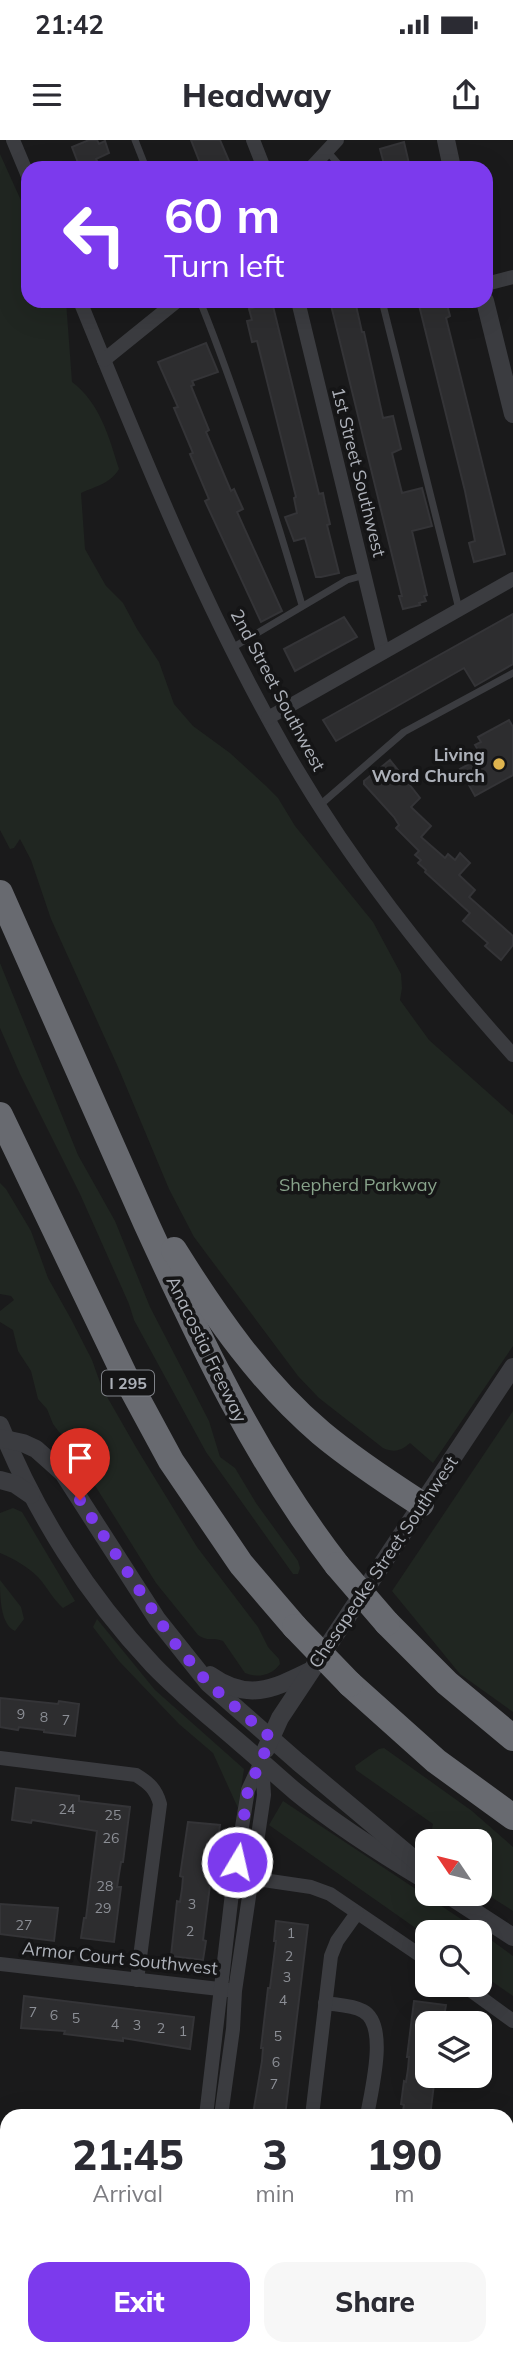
<!DOCTYPE html>
<style>
body{margin:0;font-family:Mulish,sans-serif;background:#f7f7f7;color:#2b2b33;height:100vh;display:flex;flex-direction:column;font-size:26px;white-space:nowrap}
*{box-sizing:border-box;margin:0}
p{font-size:23px;color:#7c7c81}
.icon{flex:none;width:38px;height:38px;fill:none;stroke:currentColor;stroke-width:2;stroke-linecap:round;stroke-linejoin:round}
.map{position:relative;flex:1;overflow:hidden}
.details{position:absolute;left:0px;top:1969px;width:514px;height:247px;display:flex;flex-direction:column;background:#fff;border-radius:21px 21px 0 0;box-shadow:0 7px 28px #0002}
.details>*{flex:none}
.hud{position:absolute;left:21px;top:21px;width:472px;height:147px;border-radius:21px;box-shadow:0 7px 28px #0002;background:#7c3aed;color:#fff;overflow:hidden}
.needle{width:46px;rotate:305deg}
.buttons{position:absolute;left:415px;top:1689px;display:grid;gap:14px}
.buttons a{display:grid;place-items:center;width:77px;height:77px;border-radius:14px;background:#fff;box-shadow:0 7px 28px #0002;font-size:35px}
.pin{position:absolute;display:grid;place-items:center;width:60px;height:60px;color:#fff;margin:-72px -30px;border-radius:50% 50% 50% 0;rotate:-45deg;box-shadow:0 0 7px #0007}
.pin .icon{rotate:45deg}
.me{position:absolute;width:77px;margin:-38px;rotate:9deg;stroke-linejoin:round;filter:drop-shadow(0 0 5px #0008)}
.turn{display:flex;align-items:center;gap:24px;height:147px;padding:0 28px;font-size:32px}
.turn .icon{width:91px;height:91px;stroke-width:2.5}
.turn b{display:block;font-size:49px;line-height:60px}
.eta{display:flex;justify-content:space-evenly;align-items:center;height:119px;text-align:center}
.eta b{font-size:42px;font-weight:800;line-height:49px}
.cta{display:flex;gap:14px;margin-top:auto;padding:14px 28px}
.cta a{flex:1;height:80px;border-radius:21px;background:#7c3aed;color:#fff;font-size:28px;font-weight:800;line-height:80px;text-align:center}
.cta a+a{background:#f7f7f7;color:#2b2b33}
.status{display:flex;justify-content:space-between;align-items:center;height:49px;padding:0 35px;background:#fff;direction:ltr}
.status svg{height:19px;fill:currentColor}
header{display:flex;justify-content:space-between;align-items:center;height:91px;padding:0 28px;background:#fff;font-size:32px;font-weight:800}
.map>svg:first-child{display:block}
.green{fill:#202621}
.building{fill:#2d2d2f;stroke:#343437;stroke-width:2}
.lines{fill:none;stroke-linecap:round;stroke-linejoin:round}
.service{stroke:#3b3c40;stroke-width:7}
.minor{stroke:#3b3c40;stroke-width:14}
.tertiary{stroke:#3b3c40;stroke-width:18}
.motorway{stroke:#686a70;stroke-width:26}
.motorway-bridge{stroke:#686a70;stroke-width:26}
.route{stroke:#7c3aed;stroke-width:12;stroke-dasharray:0 21.6}
.poi-dot{fill:#dfb44e;stroke:#151516;stroke-width:2.5}
.labels{text-anchor:middle;dominant-baseline:central;stroke-width:7;stroke-linejoin:round;paint-order:stroke}
.number-label{font-size:14px;fill:#8c8f96}
.shield{fill:#151516;stroke:#7f8288;stroke-width:2}
.shield-label{font-size:16px;font-weight:bold;fill:#adb1b9}
.street-label{font-size:18px;fill:#adb1b9;stroke:#151516}
.poi-label{font-size:18px;font-weight:bold;fill:#adb1b9;stroke:#151516;text-anchor:end}
.park-label{font-size:18px;fill:#87a28a;stroke:#151516}
</style>
<div class="status"><b>21:42</b><svg viewBox="0 0 49 12"><path d="M0 12V9h3v3zM5 12V6h3v6zM10 12V3h3v9zM15 12V0h3v12zM26 1h20v11H26zM47 4h2v5h-2z"/></svg></div>
<header><svg class="icon" aria-label="menu" viewBox="0 0 24 24"><path d="M4 6h16M4 12h16M4 18h16"/></svg>Headway<svg class="icon" aria-label="share" viewBox="0 0 24 24"><path d="M12 15V3M7 8l5-5 5 5M5 13v7h14v-7"/></svg></header>
<div class="map">
<svg width="513" height="2214" viewBox="0 0 513 2214">
<rect width="100%" height="100%" fill="#1a1a1b"/>
<!-- green -->
<g class="green">
<path d="M0 14 28 76V161H66L72 242C100 263 109 297 119 329 110 344 96 346 81 353L85 409 106 446 123 463 137 489 159 522 174 564 193 586 230 613 266 646 278 658 295 686 373 782 401 834 402 848 400 860 429 900 513 975V1206L433 1323 410 1303C401 1311 394 1313 383 1308L319 1258 298 1236 194 1097 169 1049 118 927 51 779 31 720 20 699 14 708 10 709 0 690Z"/>
<polygon points="0,823 78,1015 115,1081 150,1167 209,1281 220,1317 235,1328 256,1363 298,1421 300,1428 298,1434 293,1434 206,1312 134,1180 129,1164 80,1054 20,934 0,888"/>
<path d="M0 1043 6 1049 31 1091 48 1138 71 1179 92 1220 102 1248 137 1309 197 1407 258 1487 268 1507 279 1519 280 1524C271 1536 258 1538 245 1533L223 1501C214 1497 207 1502 198 1495L156 1443 94 1344 77 1306 59 1292 53 1284 47 1269 38 1259 31 1231 18 1211 13 1190 0 1182V1171L14 1160 11 1156 0 1154Z"/>
<polygon points="513,1271 513,1572 460,1534 392,1451"/>
<path d="M13 1368 22 1372 75 1461 63 1468C51 1457 48 1448 38 1437 27 1426 14 1419 0 1413V1373Z"/>
<path d="M0 1440 21 1467 24 1479 15 1491C0 1485 0 1455 0 1440Z"/>
<polygon points="97,1479 155,1550 244,1629 238,1668 213,1613 179,1584 119,1521 93,1487"/>
<polygon points="384,1608 472,1671 513,1707 513,1771 480,1750 480,1701 428,1701 423,1696 432,1689 433,1684 356,1630 355,1626 379,1609"/>
<polygon points="283,1661 464,1781 479,1792 427,1792 427,1796 269,1685"/>
<polygon points="480,1792 513,1816 513,1856 480,1833"/>
</g>
<!-- building -->
<g class="building">
<polygon points="89,0 97,0 99,4 105,1 109,13 96,19 100,28 80,28 72,7"/>
<polygon points="191,0 220,0 232,28 202,28"/>
<polygon points="404,2 410,28 385,28 380,9"/>
<polygon points="330,161 355,161 362,192 364,192 383,278 393,276 401,309 392,313 402,353 422,348 432,386 412,391 427,455 424,456 426,461 419,463 420,465 403,469 399,456 402,456"/>
<polygon points="418,161 446,161 450,176 446,178 505,414 474,422 469,403 475,401 465,351"/>
<polygon points="272,162 319,354 323,353 325,363 330,384 327,385 339,433 321,437 316,437 305,398 294,401 285,377 297,373 294,358 296,357 257,201 252,202 247,181 252,180 249,169"/>
<polygon points="206,203 218,232 192,241 194,245 191,246 209,290 206,292 231,351 234,349 243,369 237,372 282,471 261,482 205,361 209,359 190,314 193,313 174,268 178,267 158,222"/>
<polygon points="513,474 513,524 475,546 464,528 336,601 323,580"/>
<polygon points="344,477 357,497 295,531 284,509"/>
<polygon points="509,580 513,587 513,635 475,656 460,629 482,617 475,605 481,602 478,597"/>
<polygon points="390,620 420,658 411,667 431,686 421,697 445,718 448,714 455,720 460,713 470,723 459,735 475,750 469,757 513,796 513,805 501,820 485,806 488,803 463,781 470,773 425,732 426,730 418,723 421,720 415,715 419,711 396,688 399,685 394,677 364,644 364,641"/>
<polygon points="0,1558 58,1564 59,1561 79,1564 75,1596 44,1592 44,1590 19,1587 18,1590 0,1587"/>
<polygon points="16,1648 79,1656 79,1661 130,1667 123,1722 121,1722 119,1734 117,1747 121,1747 114,1802 81,1798 84,1778 86,1778 97,1691 32,1680 31,1683 12,1680"/>
<polygon points="188,1682 220,1685 217,1706 215,1705 209,1753 203,1800 206,1801 203,1820 171,1816 177,1761 180,1762 182,1749 183,1737 180,1736"/>
<polygon points="0,1764 58,1768 54,1801 0,1794"/>
<polygon points="276,1781 308,1785 285,1976 264,1976 253,1974 262,1921 263,1908 261,1908 268,1848 270,1848 276,1801 274,1801"/>
<polygon points="24,1856 194,1877 190,1909 123,1898 123,1901 64,1894 65,1891 21,1888"/>
<polygon points="414,1861 446,1865 443,1883 427,1883 427,1936 435,1936 430,1976 402,1976 404,1965 401,1964 404,1941 406,1942 408,1929 409,1917 407,1917"/>
</g>
<g class="lines">
<!-- service -->
<g class="service">
<polyline points="135,0 146,28"/>
<polyline points="327,11 342,28"/>
<path d="M200 161C240 261 272 363 302 465"/>
<polyline points="382,161 459,469"/>
<polyline points="232,508 347,440 365,435"/>
<polyline points="320,665 404,592 513,533"/>
<polyline points="0,2142 7,2145"/>
</g>
<!-- minor -->
<g class="minor">
<polyline points="13,0 28,36"/>
<polyline points="253,0 264,28"/>
<polyline points="311,28 337,0"/>
<polyline points="486,144 513,137"/>
<path d="M80 161C142 313 203 466 285 609 348 720 428 820 513 915"/>
<polyline points="298,161 383,512"/>
<polyline points="104,220 177,161"/>
<polyline points="268,578 513,439"/>
<path d="M0 1618 136 1635C149 1643 156 1649 160 1664L137 1840"/>
<polyline points="243,1737 311,1747 330,1754 427,1820"/>
<polyline points="0,1824 228,1850"/>
<polyline points="462,1844 513,1881"/>
<path d="M325 1863C337 1865 352 1865 363 1871 389 1885 371 1951 367 1976"/>
<polyline points="206,1976 234,1736 248,1650 261,1622"/>
<polyline points="221,1976 233,1889 235,1851 264,1655 262,1623"/>
<polyline points="312,1976 331,1816 337,1801 357,1773"/>
<polyline points="508,2090 513,2091"/>
<polyline points="508,2138 513,2139"/>
<polyline points="175,2214 176,2208"/>
<polyline points="191,2214 191,2208"/>
</g>
<!-- tertiary -->
<g class="tertiary">
<polyline points="446,0 452,28"/>
<polyline points="485,161 513,274"/>
<path d="M0 1285C35 1373 88 1456 153 1525 180 1553 210 1577 240 1603 259 1619 277 1636 296 1652 336 1685 382 1714 427 1741"/>
<polyline points="0,1298 23,1303 36,1309 63,1333 157,1479 208,1543 298,1622 427,1730"/>
<polyline points="0,1340 15,1344 31,1355"/>
<path d="M210 1535C248 1562 273 1549 310 1531"/>
<polyline points="266,1609 280,1578 513,1227"/>
<polyline points="447,1754 513,1797"/>
</g>
<!-- motorway -->
<g class="motorway">
<path d="M0 753C49 863 97 973 146 1083 201 1203 256 1320 337 1425"/>
<polyline points="0,975 125,1236 171,1321 241,1424 295,1487"/>
<path d="M174 1110C216 1177 260 1241 321 1293 352 1319 387 1342 421 1364"/>
<polyline points="387,1483 447,1543 513,1598"/>
<polyline points="350,1544 436,1621 513,1677"/>
</g>
<!-- motorway-bridge -->
<g class="motorway-bridge">
<polyline points="337,1425 387,1483"/>
<polyline points="295,1487 350,1544"/>
</g>
</g>
<g class="lines">
<!-- route -->
<polyline class="route" points="80,1360 173,1501 208,1543 271,1598 248,1650 237,1722"/>
</g>
<!-- markers -->
<circle class="poi-dot" cx="499" cy="624" r="7"/>
<g class="labels">
<!-- number labels -->
<g class="number-label">
<text x="21" y="1574">9</text>
<text x="44" y="1577">8</text>
<text x="66" y="1580">7</text>
<text x="67" y="1669">24</text>
<text x="113" y="1675">25</text>
<text x="111" y="1698">26</text>
<text x="105" y="1746">28</text>
<text x="192" y="1764">3</text>
<text x="103" y="1768">29</text>
<text x="24" y="1785">27</text>
<text x="190" y="1791">2</text>
<text x="291" y="1793">1</text>
<text x="289" y="1816">2</text>
<text x="287" y="1837">3</text>
<text x="283" y="1860">4</text>
<text x="33" y="1872">7</text>
<text x="54" y="1875">6</text>
<text x="76" y="1878">5</text>
<text x="115" y="1884">4</text>
<text x="137" y="1885">3</text>
<text x="161" y="1888">2</text>
<text x="183" y="1891">1</text>
<text x="278" y="1896">5</text>
<text x="276" y="1922">6</text>
<text x="274" y="1944">7</text>
</g>
<!-- shield labels -->
<rect class="shield" x="102" y="1230.5" width="52" height="25" rx="5"/>
<g class="shield-label">
<text x="128" y="1243">I 295</text>
</g>
<!-- street labels -->
<g class="street-label">
<text transform="translate(359 332) rotate(76)">1st Street Southwest</text>
<text transform="translate(278 550) rotate(62)">2nd Street Southwest</text>
<text transform="translate(207 1209) rotate(64)">Anacostia Freeway</text>
<text transform="translate(383 1422) rotate(-56)">Chesapeake Street Southwest</text>
<text transform="translate(120 1818) rotate(6)">Armor Court Southwest</text>
</g>
<!-- poi labels -->
<g class="poi-label">
<text x="485" y="614">Living<tspan x="485" dy="21">Word Church</tspan></text>
</g>
<!-- park labels -->
<g class="park-label">
<text x="358" y="1044">Shepherd Parkway</text>
</g>
</g>
</svg>
<div class="buttons">
<a><svg class="needle" viewBox="-14 -14 28 28"><path d="M0-13l5 13h-10z" fill="#e53935"/><path d="M0 13l5-13h-10z" fill="#7c7c81"/></svg></a>
<a><svg class="icon" aria-label="search" viewBox="0 0 24 24"><circle cx="10" cy="10" r="6"/><path d="M15 15l6 6"/></svg></a>
<a><svg class="icon" aria-label="layers" viewBox="0 0 24 24"><path d="M12 4l9 5-9 5-9-5zM3 14l9 5 9-5"/></svg></a>
</div>
<div class="pin" style="left:80px;top:1360px;background:#d93025"><svg class="icon" aria-label="arrive" viewBox="0 0 24 24"><path d="M6 21V4h12l-3 4 3 4H6"/></svg></div>
<svg class="me" style="left:237px;top:1722px" viewBox="-20 -20 40 40"><circle r="17" fill="#7c3aed" stroke="#fff" stroke-width="3"/><path d="M0-11L8 9 0 5-8 9z" fill="#fff"/></svg>
<div class="hud">
<div class="turn"><svg class="icon" aria-label="left" viewBox="0 0 24 24"><path d="M17 20v-9H6M10 6l-5 5 5 5"/></svg><div><b>60 m</b>Turn left</div></div>
</div>
<section class="details">
<div class="eta">
<div><b>21:45</b><p>Arrival</p></div>
<div><b>3</b><p>min</p></div>
<div><b>190</b><p>m</p></div>
</div>
<div class="cta"><a>Exit</a><a>Share</a></div>
</section>
</div>
